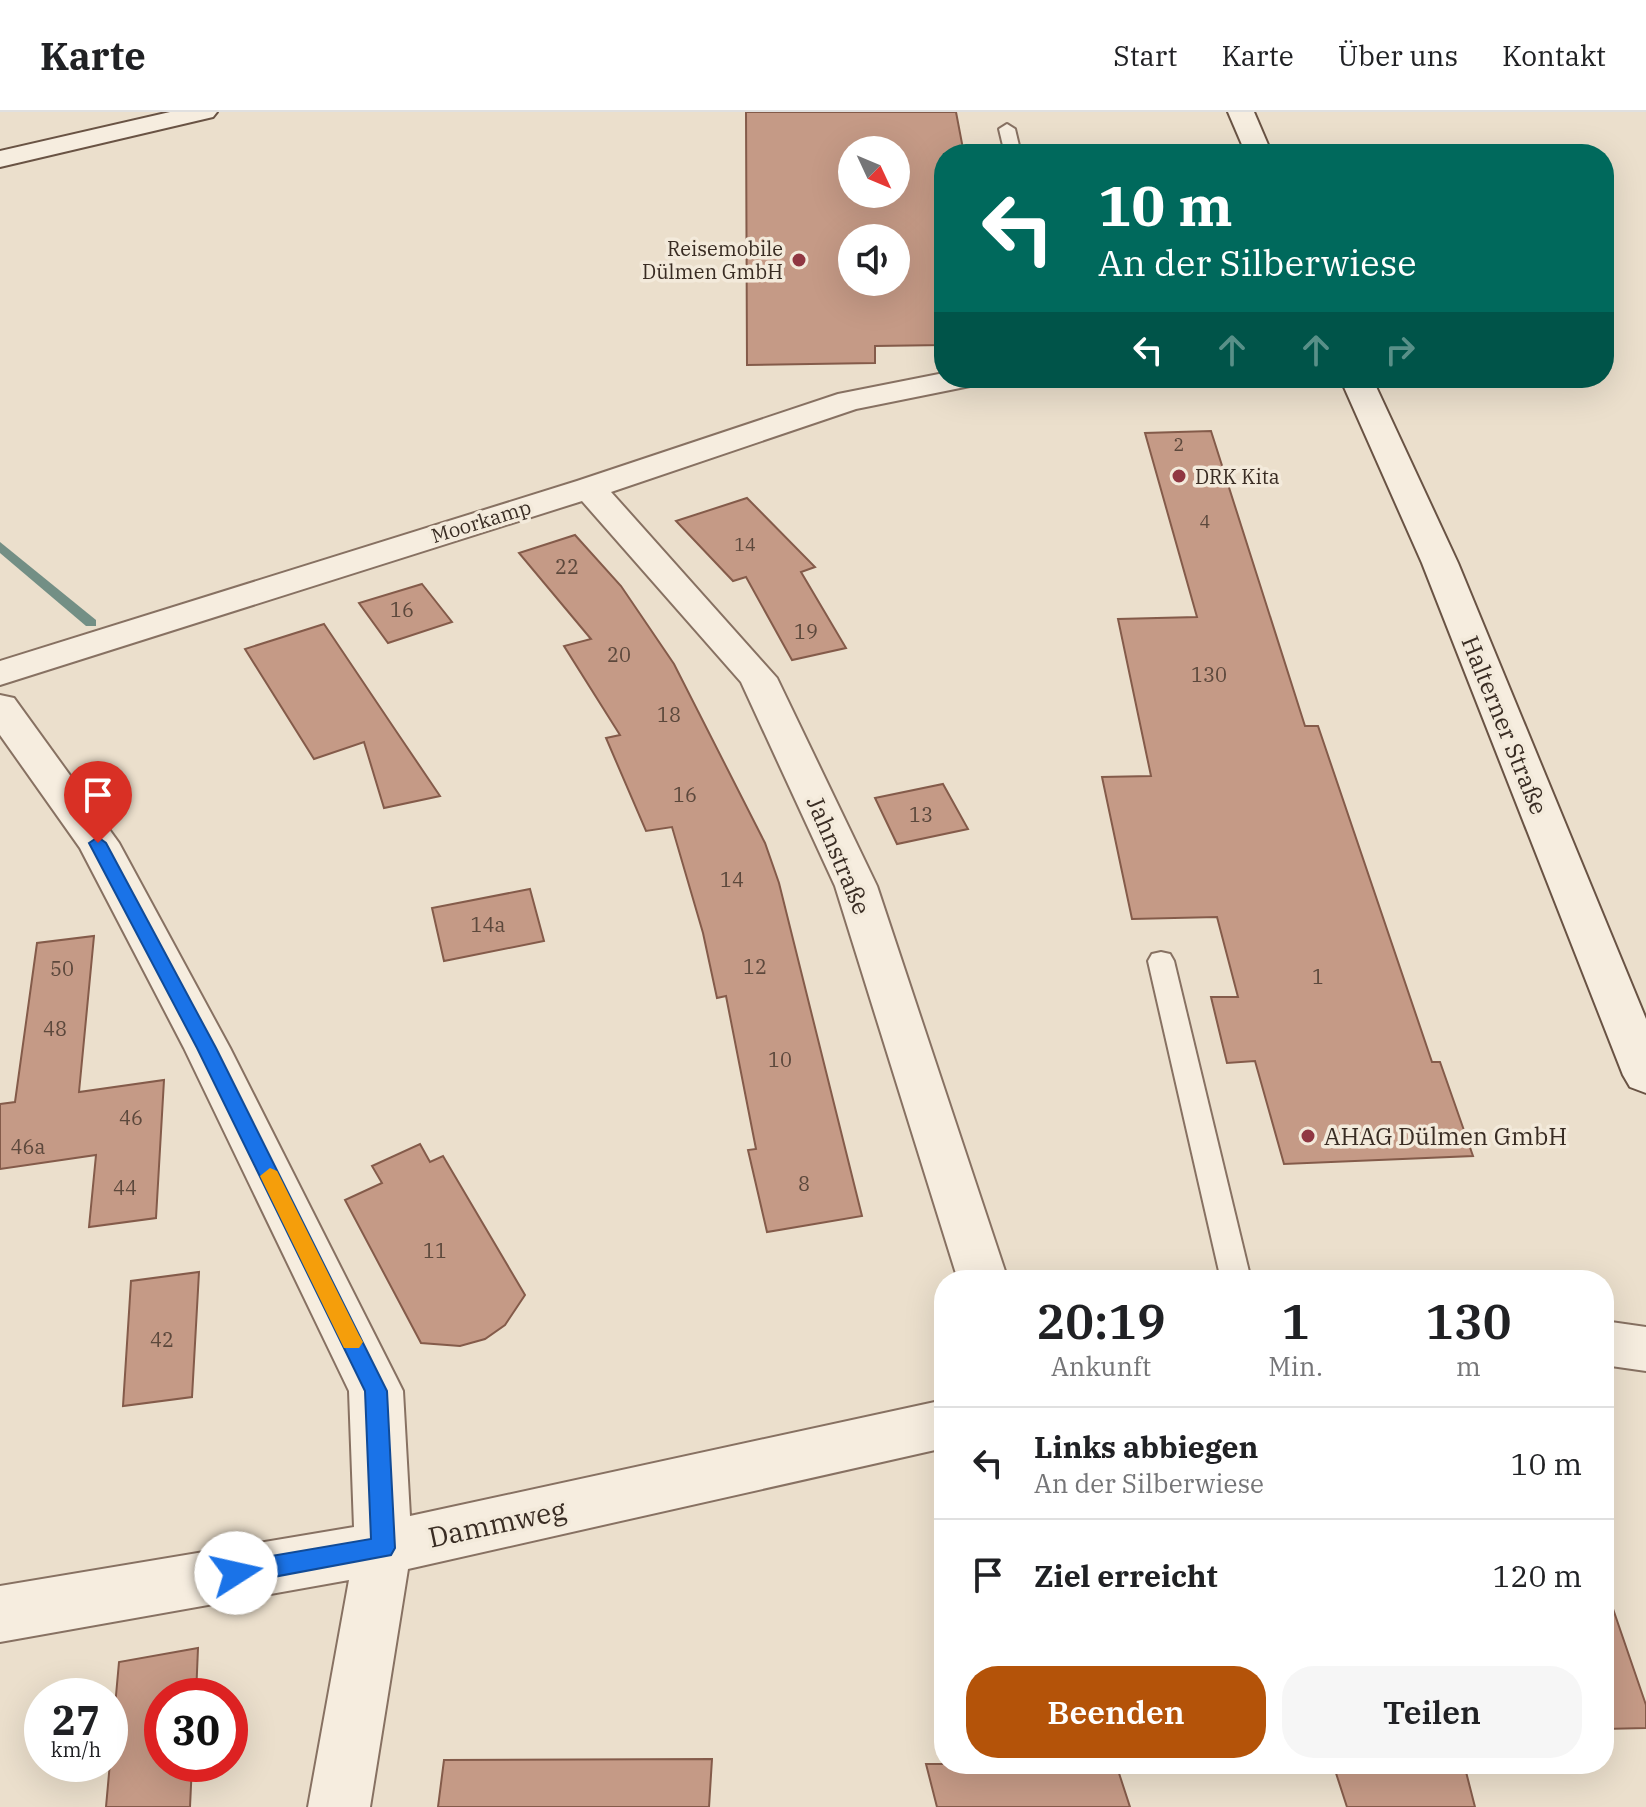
<!DOCTYPE html>
<html lang="de">
<meta charset="utf-8">
<style>
body{margin:0;font-family:"IBM Plex Serif",serif;background:#f6f6f6;color:#202124;height:100vh;display:flex;flex-direction:column;font-size:30px;white-space:nowrap}
*{box-sizing:border-box;margin:0}
p{font-size:26px;color:#757577}
.icon{flex:none;width:44px;height:44px;fill:none;stroke:currentColor;stroke-width:2;stroke-linecap:round;stroke-linejoin:round}
.map{position:relative;flex:1;overflow:hidden}
.details{position:absolute;left:934px;top:1158px;width:680px;height:504px;display:flex;flex-direction:column;background:#fff;border-radius:32px;box-shadow:0 8px 32px #0002}
.details>*{flex:none}
.top-card{position:absolute;left:934px;top:32px;width:680px;height:244px;border-radius:32px;box-shadow:0 8px 32px #0002;background:#00695c;color:#fff;overflow:hidden}
.needle{width:52px;rotate:134deg}
.fabs{position:absolute;left:838px;top:24px;display:grid;gap:16px}
.fabs a{display:grid;place-items:center;width:72px;height:72px;border-radius:50%;background:#fff;box-shadow:0 8px 32px #0002;font-size:40px}
.speed{position:absolute;left:24px;top:1566px;display:flex;gap:16px;font-size:40px;font-weight:700;text-align:center}
.speed>*{display:grid;place-content:center;width:104px;height:104px;border-radius:50%;background:#fff;box-shadow:0 8px 32px #0002;line-height:1}
.speed small{font-size:20px;font-weight:400}
.speed .limit{border:12px solid #d22;background:#fff;color:#111}
.pin{position:absolute;display:grid;place-items:center;width:68px;height:68px;color:#fff;margin:-82px -34px;border-radius:50% 50% 50% 0;rotate:-45deg;box-shadow:0 0 8px #0007}
.pin .icon{rotate:45deg}
.me{position:absolute;width:88px;margin:-44px;rotate:80deg;stroke-linejoin:round;filter:drop-shadow(0 0 6px #0008)}
.turn{display:flex;align-items:center;gap:28px;height:168px;padding:0 32px;font-size:36px}
.turn .icon{width:104px;height:104px;stroke-width:2.5}
.turn b{display:block;font-size:56px;line-height:68px}
.lanes{display:flex;align-items:center;height:76px;padding:0 32px;background:#0003;justify-content:center;gap:40px;direction:ltr}
.lanes .off{opacity:.35}
.eta{display:flex;justify-content:space-evenly;align-items:center;height:136px;text-align:center}
.eta b{font-size:48px;font-weight:600;line-height:56px}
.primary-button{display:flex;gap:16px;margin-top:auto;padding:16px 32px}
.primary-button a{flex:1;height:92px;border-radius:32px;background:#b45309;color:#fff;font-size:32px;font-weight:600;line-height:92px;text-align:center}
.primary-button a+a{background:#f6f6f6;color:#202124}
ul{padding:0;list-style:none}
li{display:flex;align-items:center;gap:24px;height:112px;padding:0 32px;border-top:2px solid #e0e0e0}
li div{flex:1}
li b{display:block;font-size:30px}
li em{font-style:normal}
header{display:flex;align-items:center;gap:48px;box-sizing:border-box;height:112px;padding:0 40px;background:#fff;border-bottom:2px solid #e0e0e0}
header strong{font-size:38px}
nav{display:flex;gap:44px;margin-inline-start:auto;font-size:28px}
.map>svg:first-child{display:block}
.lines{fill:none;stroke-linecap:round;stroke-linejoin:round}
.stream{fill:#738f85;fill-rule:evenodd}
.building{fill:#c59a86;stroke:#845b4a;stroke-width:2;fill-rule:evenodd}
.lane-casing{stroke:#877162;stroke-width:4}
.street-casing{stroke:#877162;stroke-width:4}
.secondary-casing{stroke:#695344;stroke-width:4}
.lane{fill:#f6eddf;fill-rule:evenodd}
.street{fill:#f6eddf;fill-rule:evenodd}
.secondary{fill:#f6eddf;fill-rule:evenodd}
.route{fill:#1a73e8;stroke:#114b97;stroke-width:2}
.slow{fill:#f59e0b}
.poi-dot{fill:#903742;stroke:#f3eadb;stroke-width:3}
.labels{text-anchor:middle;dominant-baseline:central;stroke-width:7;stroke-linejoin:round;paint-order:stroke}
.far-number-label{font-size:18px;fill:#5c483c}
.far-poi-label{font-size:20px;fill:#392c23;stroke:#f3eadb;text-anchor:end}
.far-street-label{font-size:20px;fill:#392c23;stroke:#f3eadb}
.number-label{font-size:20px;fill:#5c483c}
.street-label{font-size:24px;fill:#392c23;stroke:#f3eadb}
.poi-label{font-size:24px;fill:#392c23;stroke:#f3eadb;text-anchor:start}
.near-street-label{font-size:28px;fill:#392c23;stroke:#f3eadb}
</style>
<header>
<strong>Karte</strong>
<nav><a>Start</a><a>Karte</a><a>Über uns</a><a>Kontakt</a></nav>
</header>
<div class="map">
<svg width="1646" height="1695" viewBox="0 0 1646 1695">
<rect width="100%" height="100%" fill="#ebdfcc"/>
<g class="lines">
<!-- stream -->
<polygon class="stream" points="0,430 96,508 96,514 86,514 0,441"/>
</g>
<!-- building -->
<g class="building">
<path d="M746 0H956L964 42H944V233L875 234V251L747 253ZM852 38H896V82H852ZM852 126H896V170H852Z"/>
<polygon points="1211,319 1305,614 1318,614 1432,950 1440,950 1473,1044 1284,1052 1255,949 1227,951 1211,885 1238,885 1217,805 1132,807 1102,665 1151,664 1118,507 1197,505 1145,321"/>
<polygon points="747,386 815,455 801,460 846,536 792,548 746,465 733,469 676,409"/>
<polygon points="575,423 621,474 674,552 765,731 779,771 862,1104 767,1120 748,1038 756,1037 726,884 717,886 703,821 672,715 646,719 606,626 620,623 564,534 591,527 519,441"/>
<polygon points="422,472 452,510 388,531 359,491"/>
<polygon points="324,512 396,619 440,684 384,696 364,630 314,647 245,537"/>
<polygon points="943,672 968,717 897,732 875,686"/>
<polygon points="530,777 544,829 444,849 432,796"/>
<polygon points="94,824 79,980 164,968 156,1106 89,1115 96,1043 0,1057 0,992 15,990 37,831"/>
<polygon points="420,1032 430,1050 443,1044 525,1183 505,1213 485,1227 460,1234 421,1231 345,1088 382,1071 372,1054"/>
<polygon points="199,1160 192,1285 123,1294 131,1169"/>
<polygon points="1611,1491 1646,1593 1646,1616 1604,1617 1604,1493"/>
<polygon points="198,1536 196,1584 162,1584 162,1652 192,1652 190,1695 106,1695 119,1550"/>
<polygon points="712,1647 709,1695 438,1695 444,1648"/>
<polygon points="926,1652 1116,1652 1130,1695 937,1695"/>
<polygon points="1333,1652 1464,1652 1475,1695 1347,1695"/>
</g>
<g class="lines">
<defs>
<g id="lane">
<polygon points="1007,12 1015,17 1021,42 1005,42 999,17"/>
<polygon points="1161,840 1170,842 1174,849 1251,1168 1221,1168 1148,849 1152,842"/>
</g>
<g id="street">
<polygon points="944,261 944,266 980,266 975,273 856,297 611,380 777,566 877,774 1008,1168 958,1168 835,774 741,570 582,389 0,573 0,549 577,369 838,282"/>
<polygon points="0,583 14,586 119,731 230,936 395,1263 403,1279 410,1404 944,1288 944,1336 408,1457 370,1695 308,1695 349,1468 0,1530 0,1474 354,1415 349,1279 184,936 80,736 0,623"/>
<polygon points="1604,1209 1646,1215 1646,1259 1604,1253"/>
</g>
<g id="secondary">
<polygon points="170,0 217,0 213,5 0,55 0,39"/>
<polygon points="1228,0 1254,0 1272,42 1246,42"/>
<polygon points="1340,266 1372,266 1458,451 1646,907 1646,981 1630,975 1623,963 1422,451"/>
</g>
</defs>
<!-- lane casing -->
<use href="#lane" class="lane-casing"/>
<!-- street casing -->
<use href="#street" class="street-casing"/>
<!-- secondary casing -->
<use href="#secondary" class="secondary-casing"/>
<!-- lane -->
<use href="#lane" class="lane"/>
<!-- street -->
<use href="#street" class="street"/>
<!-- secondary -->
<use href="#secondary" class="secondary"/>
</g>
<!-- route -->
<polygon class="route" points="98,725 106,731 216,936 387,1279 395,1436 391,1443 236,1472 227,1469 224,1461 227,1453 236,1450 371,1427 365,1279 197,936 89,731"/>
<!-- slow -->
<polygon class="slow" points="270,1056 277,1059 359,1223 363,1230 359,1236 344,1236 260,1064"/>
<!-- markers -->
<g class="poi-dot">
<circle cx="799" cy="148" r="8"/>
<circle cx="1179" cy="364" r="8"/>
<circle cx="1308" cy="1024" r="8"/>
</g>
<g class="labels">
<!-- far-number labels -->
<g class="far-number-label">
<text x="1179" y="332">2</text>
<text x="1205" y="409">4</text>
<text x="745" y="432">14</text>
</g>
<!-- far-poi labels -->
<g class="far-poi-label">
<text x="783" y="136">Reisemobile<tspan x="783" dy="23">Dülmen GmbH</tspan></text>
<text x="1195" y="364" text-anchor="start">DRK Kita</text>
</g>
<!-- far-street labels -->
<g class="far-street-label">
<text transform="translate(481 409) rotate(-17)">Moorkamp</text>
</g>
<!-- number labels -->
<g class="number-label">
<text x="567" y="454">22</text>
<text x="402" y="497">16</text>
<text x="806" y="519">19</text>
<text x="619" y="542">20</text>
<text x="1209" y="562">130</text>
<text x="669" y="602">18</text>
<text x="685" y="682">16</text>
<text x="921" y="702">13</text>
<text x="732" y="767">14</text>
<text x="488" y="812">14a</text>
<text x="755" y="854">12</text>
<text x="62" y="856">50</text>
<text x="1318" y="864">1</text>
<text x="55" y="916">48</text>
<text x="780" y="947">10</text>
<text x="131" y="1005">46</text>
<text x="28" y="1034">46a</text>
<text x="804" y="1071">8</text>
<text x="125" y="1075">44</text>
<text x="435" y="1138">11</text>
<text x="162" y="1227">42</text>
</g>
<!-- street labels -->
<g class="street-label">
<text transform="translate(1505 613) rotate(68)">Halterner Straße</text>
<text transform="translate(839 743) rotate(67)">Jahnstraße</text>
</g>
<!-- poi labels -->
<g class="poi-label">
<text x="1324" y="1024">AHAG Dülmen GmbH</text>
</g>
<!-- near-street labels -->
<g class="near-street-label">
<text transform="translate(497 1411) rotate(-12)">Dammweg</text>
</g>
</g>
</svg>
<div class="fabs">
<a><svg class="needle" viewBox="-14 -14 28 28"><path d="M0-13l5 13h-10z" fill="#e53935"/><path d="M0 13l5-13h-10z" fill="#757577"/></svg></a>
<a><svg class="icon" aria-label="sound" viewBox="0 0 24 24"><path d="M4 9h4l5-4v14l-5-4H4zM17 9q2 3 0 6"/></svg></a>
</div>
<div class="speed"><div>27<small>km/h</small></div><div class="limit">30</div></div>
<div class="pin" style="left:98px;top:731px;background:#d93025"><svg class="icon" aria-label="arrive" viewBox="0 0 24 24"><path d="M6 21V4h12l-3 4 3 4H6"/></svg></div>
<svg class="me" style="left:236px;top:1461px" viewBox="-20 -20 40 40"><circle r="19" fill="#fff"/><path d="M0-13L10 11 0 6-10 11z" fill="#1a73e8"/></svg>
<div class="top-card">
<div class="turn"><svg class="icon" aria-label="left" viewBox="0 0 24 24"><path d="M17 20v-9H6M10 6l-5 5 5 5"/></svg><div><b>10 m</b>An der Silberwiese</div></div>
<div class="lanes"><svg class="icon" aria-label="left" viewBox="0 0 24 24"><path d="M17 20v-9H6M10 6l-5 5 5 5"/></svg><svg class="icon off" aria-label="ahead" viewBox="0 0 24 24"><path d="M12 20V5M6 11l6-6 6 6"/></svg><svg class="icon off" aria-label="ahead" viewBox="0 0 24 24"><path d="M12 20V5M6 11l6-6 6 6"/></svg><svg class="icon off" aria-label="right" viewBox="0 0 24 24"><path d="M7 20v-9h11M14 6l5 5-5 5"/></svg></div>
</div>
<section class="details">
<div class="eta">
<div><b>20:19</b><p>Ankunft</p></div>
<div><b>1</b><p>Min.</p></div>
<div><b>130</b><p>m</p></div>
</div>
<ul>
<li><svg class="icon" aria-label="left" viewBox="0 0 24 24"><path d="M17 20v-9H6M10 6l-5 5 5 5"/></svg><div><b>Links abbiegen</b><p>An der Silberwiese</p></div><em>10 m</em></li>
<li><svg class="icon" aria-label="arrive" viewBox="0 0 24 24"><path d="M6 21V4h12l-3 4 3 4H6"/></svg><div><b>Ziel erreicht</b></div><em>120 m</em></li>
</ul>
<div class="primary-button"><a>Beenden</a><a>Teilen</a></div>
</section>
</div>
